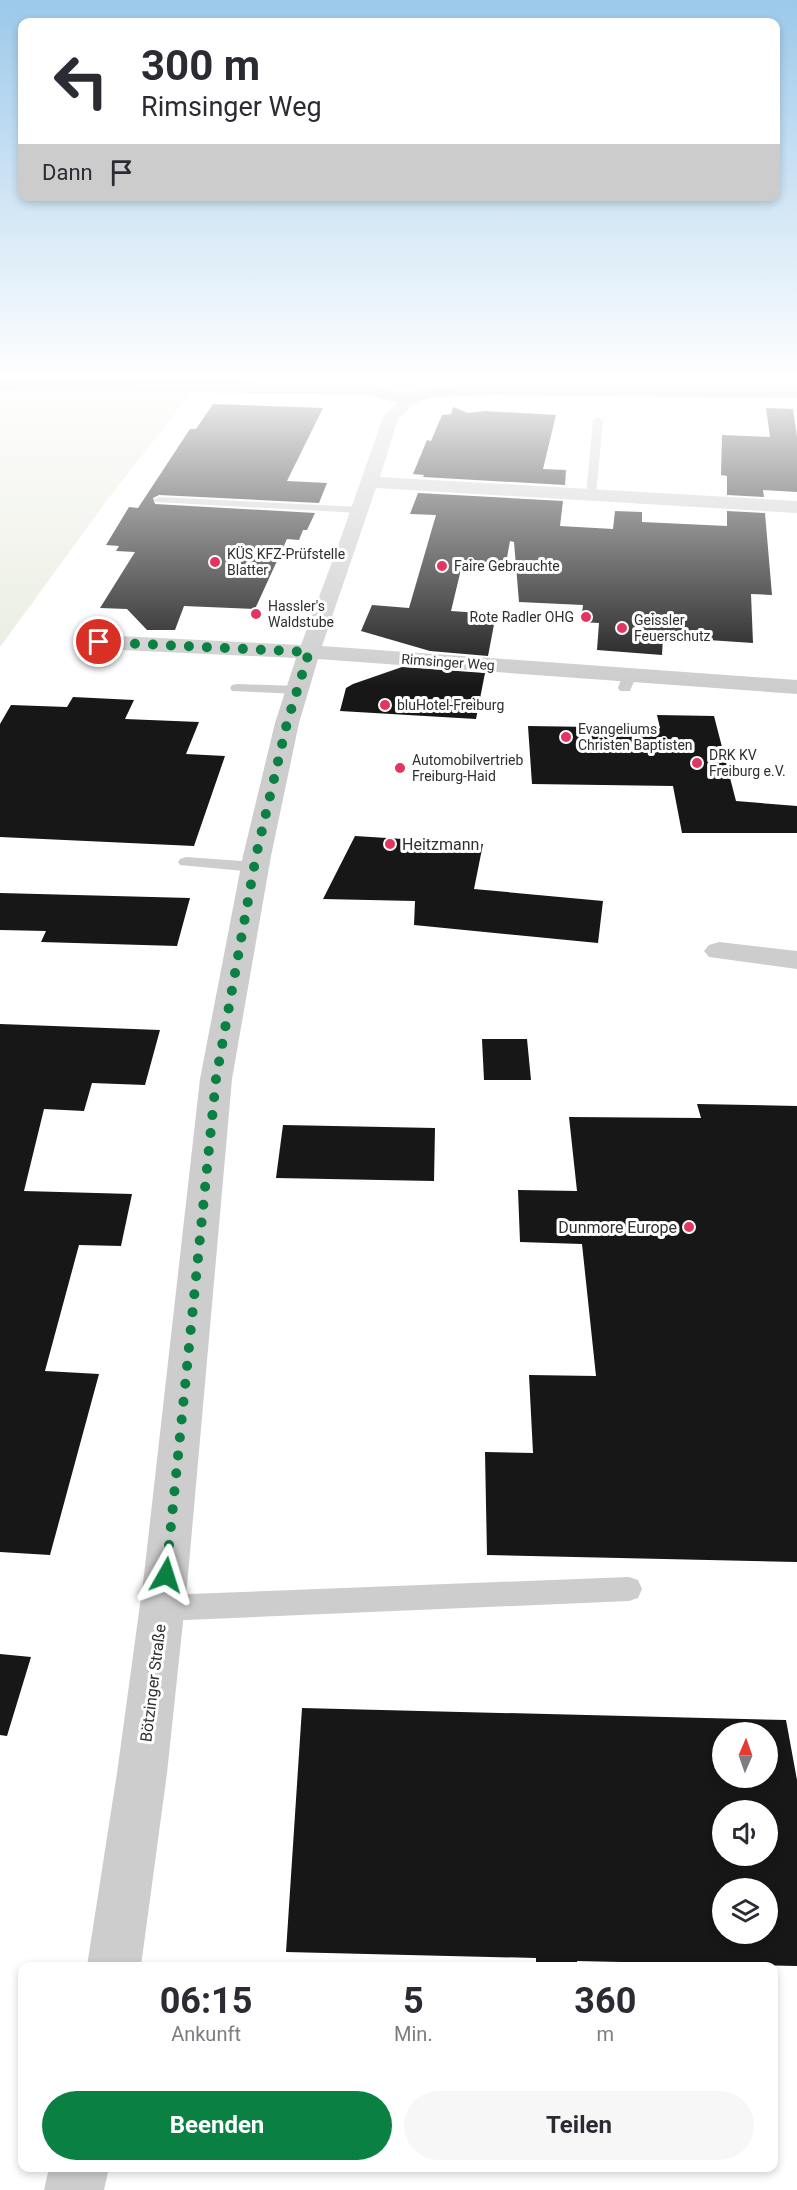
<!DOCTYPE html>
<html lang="de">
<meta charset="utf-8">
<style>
body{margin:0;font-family:Roboto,sans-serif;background:#f7f7f7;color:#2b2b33;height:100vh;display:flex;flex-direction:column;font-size:22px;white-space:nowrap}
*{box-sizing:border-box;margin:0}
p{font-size:20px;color:#7c7c81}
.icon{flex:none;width:33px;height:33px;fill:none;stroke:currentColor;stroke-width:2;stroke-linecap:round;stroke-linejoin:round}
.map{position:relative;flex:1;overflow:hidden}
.sheet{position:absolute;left:18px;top:1962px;width:760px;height:210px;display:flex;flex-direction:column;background:#fff;border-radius:12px;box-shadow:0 3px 9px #0003}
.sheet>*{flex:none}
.banner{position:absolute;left:18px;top:18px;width:762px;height:183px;border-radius:12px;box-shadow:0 3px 9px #0003;background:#fff;color:#2b2b33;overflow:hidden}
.needle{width:39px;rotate:2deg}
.fabs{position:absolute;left:712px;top:1722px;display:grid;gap:12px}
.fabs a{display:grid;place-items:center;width:66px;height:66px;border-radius:50%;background:#fff;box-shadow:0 3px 9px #0003;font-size:30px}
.pin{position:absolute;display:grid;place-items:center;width:51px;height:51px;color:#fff;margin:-26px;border:3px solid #fff;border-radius:50%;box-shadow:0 2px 6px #0007}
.me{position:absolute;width:66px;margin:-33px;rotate:6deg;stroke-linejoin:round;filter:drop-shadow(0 0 4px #0008)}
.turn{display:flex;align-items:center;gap:21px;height:126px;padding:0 24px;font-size:27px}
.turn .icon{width:78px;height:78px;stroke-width:2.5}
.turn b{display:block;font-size:42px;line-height:51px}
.then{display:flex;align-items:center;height:57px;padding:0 24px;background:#0003;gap:12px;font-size:22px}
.eta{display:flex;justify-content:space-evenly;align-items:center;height:102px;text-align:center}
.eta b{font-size:36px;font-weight:700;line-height:42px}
.cta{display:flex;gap:12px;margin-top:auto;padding:12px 24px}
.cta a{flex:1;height:69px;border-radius:36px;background:#0b8043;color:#fff;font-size:24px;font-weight:700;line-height:69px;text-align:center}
.cta a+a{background:#f7f7f7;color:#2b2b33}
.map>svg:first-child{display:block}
.green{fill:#e8ecde}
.building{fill:#171717;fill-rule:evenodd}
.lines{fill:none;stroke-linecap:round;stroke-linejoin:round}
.lane{fill:#cdcdcd;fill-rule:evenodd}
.street{fill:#cdcdcd;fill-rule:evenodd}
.secondary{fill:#bababa;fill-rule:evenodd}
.route{stroke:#0b8043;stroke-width:10;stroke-dasharray:0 18}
.poi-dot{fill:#e23660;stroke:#fff;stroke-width:2}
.labels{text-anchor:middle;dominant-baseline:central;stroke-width:6;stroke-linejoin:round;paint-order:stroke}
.far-poi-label{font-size:14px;fill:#303030;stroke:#fff;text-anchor:start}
.far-street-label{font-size:14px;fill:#303030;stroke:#fff}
.poi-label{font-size:16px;fill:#303030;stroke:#fff;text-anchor:start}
.street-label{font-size:16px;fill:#303030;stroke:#fff}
</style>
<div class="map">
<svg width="797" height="2190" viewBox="0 0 797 2190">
<rect width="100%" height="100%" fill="#fff"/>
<!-- green -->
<g class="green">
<path d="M0 379H353C299 390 244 394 190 391L184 402 111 495 0 647Z"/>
<path d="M390 379 419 380 428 387C415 397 391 395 378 387L379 383Z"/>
<polygon points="448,379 797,379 797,390 475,387 462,385"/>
</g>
<!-- building -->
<g class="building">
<polygon points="213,404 323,408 287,481 327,483 319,503 159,495 153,498 155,504 315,513 307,530 303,530 299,540 287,539 255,609 184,606 175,630 147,630 127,609 100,608 135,552 116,551 119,546 106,545 129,507 138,508 190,429 196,429"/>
<polygon points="453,407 468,413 485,411 556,415 543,469 566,470 565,485 423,477 424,475 413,474 427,440 431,441 442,415 451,414"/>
<polygon points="766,408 793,409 797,437 797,492 763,490 764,497 727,495 727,476 721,475 722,435 770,437"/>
<polygon points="418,493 563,501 560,526 613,529 615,511 642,512 642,522 727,526 727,511 765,513 772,595 751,594 753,643 663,637 662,655 597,650 599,623 581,622 583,605 519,602 514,542 510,541 506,563 463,561 451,611 496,614 488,656 430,651 361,631 372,605 409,608 436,515 410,514"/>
<polygon points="402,667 485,673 476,719 340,711 346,688 353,684"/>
<polygon points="73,697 134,700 125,719 199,722 186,754 225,756 194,846 0,837 0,724 11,705 67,707"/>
<polygon points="657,715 714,716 736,801 797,806 797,833 682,833 673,786 532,784 528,726 660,728"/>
<polygon points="355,836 483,844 474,889 603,901 598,943 414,925 415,901 323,899"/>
<polygon points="0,893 190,898 177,946 41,942 46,931 0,930"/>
<polygon points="0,1024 160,1030 145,1085 92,1083 84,1111 44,1109 24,1191 132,1194 121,1246 79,1245 45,1371 99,1374 50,1555 0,1552"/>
<polygon points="482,1039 527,1039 531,1080 484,1080"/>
<polygon points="697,1104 797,1106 797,1562 487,1555 485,1452 533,1453 529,1375 596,1376 582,1244 520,1242 518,1190 577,1191 569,1117 701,1118"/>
<polygon points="283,1125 435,1128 434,1181 276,1178"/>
<polygon points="0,1654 31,1657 7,1736 0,1735"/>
<path d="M302 1708 786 1720 797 1780V1966L577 1961 578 1966H536V1958L286 1952ZM723 1732H768V1778H723ZM723 1810H768V1856H723ZM723 1888H768V1934H723Z"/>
</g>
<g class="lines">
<!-- lane -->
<g class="lane">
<polygon points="598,417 603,420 596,495 591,498 586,495 593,420"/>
<polygon points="159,497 360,507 365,510 360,513 155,502 154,500"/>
<polygon points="630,670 637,674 630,691 620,691 618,688 623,674"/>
<polygon points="237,684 297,686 304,690 297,694 232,691 230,688 232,685"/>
<polygon points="186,857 255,862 263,867 255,872 180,865 178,862 180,859"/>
<polygon points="629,1577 638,1580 642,1589 638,1598 629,1601 162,1621 152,1617 148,1608 152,1599 162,1595"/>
</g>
<!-- street -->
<g class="street">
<polygon points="414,392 422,397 398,419 380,477 797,501 797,513 376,488 322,646 797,680 797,694 318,659 299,723 271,856 232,1079 188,1575 167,1773 141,1966 87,1966 117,1773 144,1575 200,1079 243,856 275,723 296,658 99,649 91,647 88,642 91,637 99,635 301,645 338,546 383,417 405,396"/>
<polygon points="719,942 797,951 797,969 709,957 704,951 709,945"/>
<polygon points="49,2168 109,2168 104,2190 44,2190"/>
</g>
<!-- secondary -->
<polygon class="secondary" points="0,380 353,384 370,385 395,392 414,392 434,387 494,385 797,388 797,398 494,395 434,397 414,402 394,402 369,395 353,394 0,390"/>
</g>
<!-- sky -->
<linearGradient id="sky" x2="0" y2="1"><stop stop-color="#9cc8ea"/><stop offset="0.55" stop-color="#fff"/><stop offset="1" stop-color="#fff" stop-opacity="0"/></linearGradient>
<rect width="797" height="685" fill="url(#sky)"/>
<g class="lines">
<!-- route -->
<polyline class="route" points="99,642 309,652 287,723 256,856 216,1079 166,1575"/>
</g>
<!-- markers -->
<g class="poi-dot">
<circle cx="215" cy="562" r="6"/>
<circle cx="442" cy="566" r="6"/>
<circle cx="256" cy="614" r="6"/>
<circle cx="586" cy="617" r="6"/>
<circle cx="622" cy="628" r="6"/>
<circle cx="385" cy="705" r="6"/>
<circle cx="566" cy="737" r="6"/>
<circle cx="697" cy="763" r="6"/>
<circle cx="400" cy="768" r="6"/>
<circle cx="390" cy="844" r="6"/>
<circle cx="689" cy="1227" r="6"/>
</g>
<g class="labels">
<!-- far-poi labels -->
<g class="far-poi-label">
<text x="227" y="554">KÜS KFZ-Prüfstelle<tspan x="227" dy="16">Blatter</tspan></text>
<text x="454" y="566">Faire Gebrauchte</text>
<text x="268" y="606">Hassler's<tspan x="268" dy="16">Waldstube</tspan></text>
<text x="574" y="617" text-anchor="end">Rote Radler OHG</text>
<text x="634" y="620">Geissler<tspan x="634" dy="16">Feuerschutz</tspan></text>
<text x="397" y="705">bluHotel-Freiburg</text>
<text x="578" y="729">Evangeliums<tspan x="578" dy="16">Christen Baptisten</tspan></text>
<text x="709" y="755">DRK KV<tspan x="709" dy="16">Freiburg e.V.</tspan></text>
<text x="412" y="760">Automobilvertrieb<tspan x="412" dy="16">Freiburg-Haid</tspan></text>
</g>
<!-- far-street labels -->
<g class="far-street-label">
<text transform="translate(448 662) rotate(4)">Rimsinger Weg</text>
</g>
<!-- poi labels -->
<g class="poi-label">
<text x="402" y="844">Heitzmann</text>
<text x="677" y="1227" text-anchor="end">Dunmore Europe</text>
</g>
<!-- street labels -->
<g class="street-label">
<text transform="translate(153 1683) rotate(-83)">Bötzinger Straße</text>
</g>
</g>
</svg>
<div class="fabs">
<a><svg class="needle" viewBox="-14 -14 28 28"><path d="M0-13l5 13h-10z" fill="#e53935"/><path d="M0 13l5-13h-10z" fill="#7c7c81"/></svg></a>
<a><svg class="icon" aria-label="sound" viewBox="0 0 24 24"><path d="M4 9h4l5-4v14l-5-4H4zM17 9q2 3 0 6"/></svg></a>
<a><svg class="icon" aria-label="layers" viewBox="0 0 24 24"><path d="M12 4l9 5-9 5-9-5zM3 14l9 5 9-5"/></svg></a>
</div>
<div class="pin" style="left:99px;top:642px;background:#d93025"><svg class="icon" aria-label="arrive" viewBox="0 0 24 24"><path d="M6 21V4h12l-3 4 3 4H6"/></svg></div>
<svg class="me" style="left:166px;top:1575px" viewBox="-20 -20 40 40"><path d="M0-17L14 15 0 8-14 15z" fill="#0b8043" stroke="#fff" stroke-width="4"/></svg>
<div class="banner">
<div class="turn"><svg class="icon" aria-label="left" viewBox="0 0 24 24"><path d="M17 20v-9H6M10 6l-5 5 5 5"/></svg><div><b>300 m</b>Rimsinger Weg</div></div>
<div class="then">Dann<svg class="icon" aria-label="arrive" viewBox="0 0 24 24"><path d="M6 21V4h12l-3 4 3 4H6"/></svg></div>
</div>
<section class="sheet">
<div class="eta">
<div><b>06:15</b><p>Ankunft</p></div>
<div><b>5</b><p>Min.</p></div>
<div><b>360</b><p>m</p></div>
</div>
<div class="cta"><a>Beenden</a><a>Teilen</a></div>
</section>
</div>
